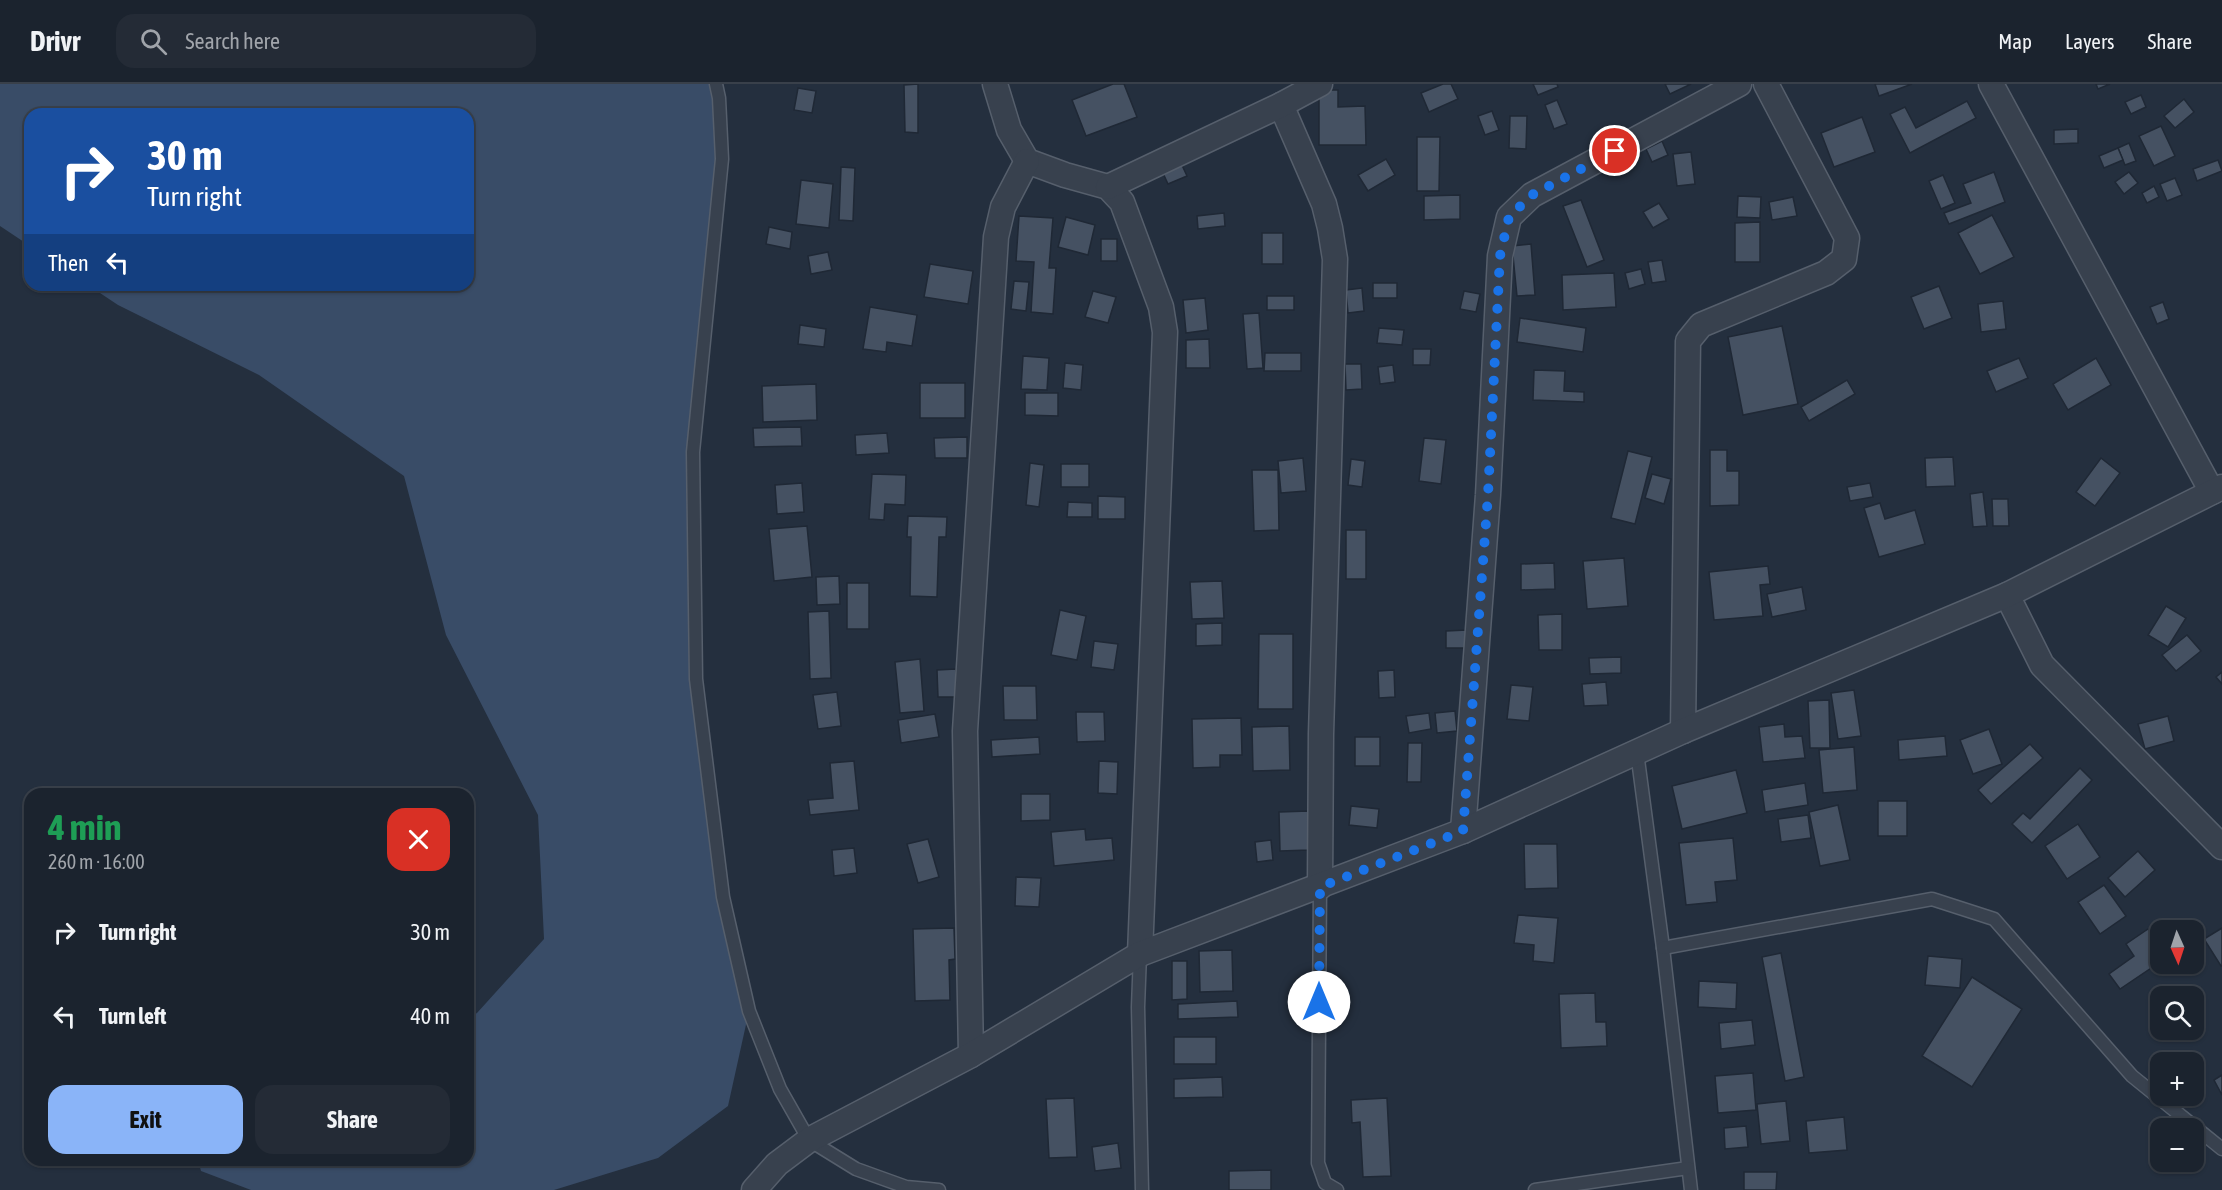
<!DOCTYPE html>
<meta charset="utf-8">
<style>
body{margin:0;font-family:"Asap Condensed",sans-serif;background:#242b36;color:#f1f3f6;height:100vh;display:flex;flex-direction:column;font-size:22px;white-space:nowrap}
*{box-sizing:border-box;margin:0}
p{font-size:20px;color:#a0a4aa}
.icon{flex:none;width:33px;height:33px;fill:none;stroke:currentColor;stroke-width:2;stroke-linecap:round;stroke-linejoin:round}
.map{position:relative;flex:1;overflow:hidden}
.details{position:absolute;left:24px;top:704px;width:450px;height:378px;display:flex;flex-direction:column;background:#1b232e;border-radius:18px;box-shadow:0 2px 4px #0004,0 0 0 2px #39404a}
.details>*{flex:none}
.guide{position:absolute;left:24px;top:24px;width:450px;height:183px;border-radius:18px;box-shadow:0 2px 4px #0004,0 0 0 2px #39404a;background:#1a4fa0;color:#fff;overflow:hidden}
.needle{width:39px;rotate:177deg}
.tools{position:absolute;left:2150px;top:836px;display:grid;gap:12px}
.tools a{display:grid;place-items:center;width:54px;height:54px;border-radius:12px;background:#1b232e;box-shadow:0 2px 4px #0004,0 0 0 2px #39404a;font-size:30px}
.pin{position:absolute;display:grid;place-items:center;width:51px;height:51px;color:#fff;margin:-26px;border:3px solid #fff;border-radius:50%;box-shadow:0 2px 6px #0007}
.me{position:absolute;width:66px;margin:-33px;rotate:0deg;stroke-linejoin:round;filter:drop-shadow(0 0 4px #0008)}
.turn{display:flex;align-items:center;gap:21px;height:126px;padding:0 24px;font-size:27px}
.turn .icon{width:78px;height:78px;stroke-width:2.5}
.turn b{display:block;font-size:42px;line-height:51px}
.then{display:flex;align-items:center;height:57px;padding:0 24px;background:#0003;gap:12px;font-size:22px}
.round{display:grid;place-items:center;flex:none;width:63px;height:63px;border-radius:18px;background:#242b36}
.summary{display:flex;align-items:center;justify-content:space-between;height:102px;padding:0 24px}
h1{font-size:36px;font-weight:700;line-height:45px;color:#1e9e55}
.primary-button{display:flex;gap:12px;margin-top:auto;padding:12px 24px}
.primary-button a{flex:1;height:69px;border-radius:18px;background:#8ab4f8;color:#111;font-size:24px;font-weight:700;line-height:69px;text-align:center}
.primary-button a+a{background:#242b36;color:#f1f3f6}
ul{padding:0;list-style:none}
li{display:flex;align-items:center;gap:18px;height:84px;padding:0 24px}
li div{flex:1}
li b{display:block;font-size:22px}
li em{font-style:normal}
header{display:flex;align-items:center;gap:36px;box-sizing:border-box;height:84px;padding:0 30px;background:#1b232e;border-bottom:2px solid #39404a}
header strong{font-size:28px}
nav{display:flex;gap:33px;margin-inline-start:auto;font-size:21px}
.search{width:420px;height:54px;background:#242b36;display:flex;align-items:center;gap:15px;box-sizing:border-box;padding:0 21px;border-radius:18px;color:#a0a4aa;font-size:22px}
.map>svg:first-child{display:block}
.water{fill:#394c67}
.building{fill:#455162;stroke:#1f2835;stroke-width:1.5}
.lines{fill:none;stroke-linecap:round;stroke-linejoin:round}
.lane-casing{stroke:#565f6c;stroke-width:15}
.street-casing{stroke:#565f6c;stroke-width:27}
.lane{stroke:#38414e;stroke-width:12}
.street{stroke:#38414e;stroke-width:24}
.route{stroke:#1a73e8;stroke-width:10;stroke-dasharray:0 18}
</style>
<header>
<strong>Drivr</strong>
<div class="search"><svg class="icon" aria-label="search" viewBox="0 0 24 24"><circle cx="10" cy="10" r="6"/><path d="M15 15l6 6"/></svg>Search here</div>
<nav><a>Map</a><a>Layers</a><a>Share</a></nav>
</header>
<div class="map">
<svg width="2222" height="1106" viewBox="0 0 2222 1106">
<rect width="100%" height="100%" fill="#242f3e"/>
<!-- water -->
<polygon class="water" points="0,0 716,0 722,75 693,368 696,595 723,813 749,927 728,1022 658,1074 554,1106 251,1106 201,1087 198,1076 468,1076 468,934 477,929 544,855 538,731 446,551 404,392 259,291 118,221 88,201 468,201 468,30 30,30 30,162 0,142"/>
<!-- building -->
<g class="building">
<polygon points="918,0 918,49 905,48 904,1"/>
<polygon points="1113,0 1124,0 1137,33 1086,52 1072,16"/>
<polygon points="1443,0 1451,0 1458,15 1429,28 1421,9"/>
<polygon points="1533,0 1557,0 1558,3 1538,11"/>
<polygon points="1665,0 1691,0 1670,10"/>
<polygon points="1875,0 1912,0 1879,12"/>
<polygon points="2096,0 2110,0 2098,5"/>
<polygon points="798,4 816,7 812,29 794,26"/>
<polygon points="1319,6 1338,6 1338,23 1365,22 1366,61 1319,61"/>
<polygon points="2141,11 2146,23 2131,30 2125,18"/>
<polygon points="2184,15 2194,28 2175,44 2164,32"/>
<polygon points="1557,16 1567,40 1554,45 1545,21"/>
<polygon points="1967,17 1976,34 1910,69 1890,30 1905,23 1916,44"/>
<polygon points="1492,27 1499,46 1485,51 1478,32"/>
<polygon points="1510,32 1527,32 1526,65 1509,64"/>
<polygon points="1862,33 1875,68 1834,83 1821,49"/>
<polygon points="2161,42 2175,72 2154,82 2139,52"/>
<polygon points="2078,45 2078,59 2054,60 2054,46"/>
<polygon points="1417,53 1440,53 1439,107 1417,107"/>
<polygon points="1662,57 1668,71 1652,78 1646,65"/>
<polygon points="2129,59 2136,77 2125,81 2118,64"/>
<polygon points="2118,64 2123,76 2104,84 2099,72"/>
<polygon points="1691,68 1695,100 1677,102 1673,70"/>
<polygon points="1386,75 1395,91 1368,107 1358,91"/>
<polygon points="2218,76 2222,87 2197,97 2193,85"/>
<polygon points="1181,79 1187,92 1168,100 1162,87"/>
<polygon points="841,83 855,84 853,137 839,136"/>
<polygon points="1994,88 2005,118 1949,140 1944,129 1971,119 1963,100"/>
<polygon points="2129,88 2138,99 2124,110 2115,98"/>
<polygon points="1943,91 1955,119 1941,125 1929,97"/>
<polygon points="2175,94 2182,111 2167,117 2160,100"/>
<polygon points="801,96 833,100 829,144 796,140"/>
<polygon points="2154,102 2159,113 2147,119 2142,109"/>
<polygon points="1460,111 1460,135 1424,136 1424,112"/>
<polygon points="1738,112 1761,113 1760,134 1737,133"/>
<polygon points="1793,113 1797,132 1772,136 1769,118"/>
<polygon points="1581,116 1604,176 1587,183 1563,122"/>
<polygon points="1659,119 1669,135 1653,144 1643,128"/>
<polygon points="1224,129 1225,142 1198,145 1197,132"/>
<polygon points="1992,131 2014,173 1980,190 1958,149"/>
<polygon points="1019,132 1053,134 1049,184 1056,184 1053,230 1031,228 1034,178 1016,177"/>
<polygon points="1066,133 1095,141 1088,171 1058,163"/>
<polygon points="1760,138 1760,178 1735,178 1735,139"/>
<polygon points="769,143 792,148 790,165 766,160"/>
<rect x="1262" y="149" width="21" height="31"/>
<rect x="1101" y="155" width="16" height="22"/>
<polygon points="1531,160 1535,211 1517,212 1512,162"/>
<polygon points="828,168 832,186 811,190 808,172"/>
<polygon points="1662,176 1666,197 1652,199 1648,178"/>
<polygon points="930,180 973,187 968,220 924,213"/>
<polygon points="1641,185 1645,200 1629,205 1625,189"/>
<polygon points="1614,189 1616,223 1563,226 1562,191"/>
<polygon points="1014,197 1029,198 1026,227 1011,225"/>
<rect x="1373" y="199" width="24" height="15"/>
<polygon points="1939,202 1952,234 1924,245 1911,213"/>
<polygon points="1362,204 1364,227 1348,229 1346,206"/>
<polygon points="1093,207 1116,213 1108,239 1085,233"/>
<polygon points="1464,207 1480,210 1476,228 1460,225"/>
<rect x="1267" y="212" width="27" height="14"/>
<polygon points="1205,214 1208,246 1186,249 1183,216"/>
<polygon points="2003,217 2006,245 1981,248 1978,220"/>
<polygon points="2163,218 2169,235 2157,240 2150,223"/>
<polygon points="870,223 917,231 912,262 887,258 886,268 863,265"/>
<polygon points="1259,229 1263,284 1247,285 1243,230"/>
<polygon points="1520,234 1586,244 1583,268 1517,258"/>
<polygon points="800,241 826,245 824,263 798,260"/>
<polygon points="1782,242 1798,320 1743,331 1728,253"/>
<polygon points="1379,244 1404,246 1402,261 1377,259"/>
<polygon points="1209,255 1210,284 1186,284 1186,256"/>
<polygon points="1413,265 1431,265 1430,281 1413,281"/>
<polygon points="1265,269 1301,269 1301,287 1264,287"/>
<polygon points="1023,272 1049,274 1047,306 1021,305"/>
<polygon points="2019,274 2028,294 1996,308 1987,287"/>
<polygon points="2096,274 2111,301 2068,326 2053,300"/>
<polygon points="1065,279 1083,281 1081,306 1063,304"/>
<polygon points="1345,280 1361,280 1362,305 1346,306"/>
<polygon points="1393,281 1395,298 1380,300 1378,283"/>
<polygon points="1534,286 1565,287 1564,307 1584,308 1584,318 1533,316"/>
<polygon points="1847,296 1855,310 1809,337 1801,323"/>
<rect x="920" y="299" width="45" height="35"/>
<polygon points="816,300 817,336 763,338 762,302"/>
<polygon points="1025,309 1058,309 1058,332 1025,331"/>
<polygon points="801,343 802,362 754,363 753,344"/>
<polygon points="887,349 889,369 856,371 855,351"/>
<polygon points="967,353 967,374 935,374 934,354"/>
<polygon points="1424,354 1446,356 1441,400 1419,397"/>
<polygon points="1710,366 1727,366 1727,387 1739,387 1739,421 1710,422"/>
<polygon points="1628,367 1652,373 1635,440 1611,434"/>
<polygon points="1953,373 1955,402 1926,403 1925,374"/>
<polygon points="1303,374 1306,407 1281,409 1278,377"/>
<polygon points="2101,374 2120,389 2095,422 2076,408"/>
<polygon points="1351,375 1365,377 1362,403 1348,401"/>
<polygon points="1030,379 1044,381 1039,423 1026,421"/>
<rect x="1061" y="380" width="28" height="23"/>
<polygon points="1252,386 1278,386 1279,446 1254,447"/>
<polygon points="872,390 906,391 905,421 885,420 884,436 869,435"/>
<polygon points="1652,390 1671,395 1664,420 1645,414"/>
<polygon points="802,399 804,428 777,430 775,401"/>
<polygon points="1870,399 1873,413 1850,417 1847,403"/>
<polygon points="1983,408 1987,442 1973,443 1970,410"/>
<polygon points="1098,412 1125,413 1125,435 1098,435"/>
<polygon points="1992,415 2008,415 2009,442 1993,442"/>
<polygon points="1068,418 1092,419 1092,433 1067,433"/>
<polygon points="1880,419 1885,435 1915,426 1925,460 1879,473 1864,424"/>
<polygon points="908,432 947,433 946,453 939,453 937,513 910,512 911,453 907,453"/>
<polygon points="807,442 812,493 774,497 769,445"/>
<rect x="1346" y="446" width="20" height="49"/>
<polygon points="1624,474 1628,522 1587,525 1583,477"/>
<polygon points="1554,479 1555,505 1521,506 1521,480"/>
<polygon points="1768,482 1770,500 1760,501 1763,532 1714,536 1709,488"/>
<polygon points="839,492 840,520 817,521 816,493"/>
<polygon points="1222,497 1224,534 1192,535 1190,498"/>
<rect x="847" y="499" width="22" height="46"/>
<polygon points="1802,503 1806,526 1772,533 1767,510"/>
<polygon points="2166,522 2186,534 2168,563 2148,551"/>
<polygon points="1060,526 1086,532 1077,576 1051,571"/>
<polygon points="829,527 831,594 810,595 808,528"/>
<polygon points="1562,530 1562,566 1539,566 1538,531"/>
<polygon points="1222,539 1222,561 1196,562 1196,540"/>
<polygon points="1467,546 1468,564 1446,564 1446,547"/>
<polygon points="1259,550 1293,550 1293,625 1258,625"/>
<polygon points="2187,551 2201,567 2176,587 2162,571"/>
<polygon points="1094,557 1118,560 1114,586 1091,583"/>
<polygon points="1621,573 1621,589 1590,590 1589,574"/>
<polygon points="920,575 924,627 900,629 895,578"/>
<polygon points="956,585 957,613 938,613 937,586"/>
<polygon points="1394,586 1395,613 1379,614 1378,587"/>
<polygon points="2222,588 2222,600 2216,593"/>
<polygon points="1606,598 1608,621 1584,622 1582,600"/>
<polygon points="1511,601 1533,603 1529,637 1507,635"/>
<polygon points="1003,602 1036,602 1037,636 1004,636"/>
<polygon points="1854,606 1861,652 1838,655 1831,609"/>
<polygon points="837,608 841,642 818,645 813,611"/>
<polygon points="1829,616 1830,664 1810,664 1808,617"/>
<polygon points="1455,627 1457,647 1437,649 1435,629"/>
<polygon points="1076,628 1104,628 1105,657 1077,658"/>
<polygon points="1429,629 1431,645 1409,649 1406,632"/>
<polygon points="935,630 939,653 901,659 898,636"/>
<polygon points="2168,632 2174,657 2145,665 2138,640"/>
<polygon points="1241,634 1242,671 1220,671 1220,683 1193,684 1192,635"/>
<polygon points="1784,640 1785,653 1802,652 1805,674 1763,678 1759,643"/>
<polygon points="1289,642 1290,686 1253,687 1252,643"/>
<polygon points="1989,645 2002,680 1973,690 1960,656"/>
<polygon points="1945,652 1947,672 1899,676 1898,656"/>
<polygon points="1039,653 1040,670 992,673 991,656"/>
<rect x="1355" y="653" width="25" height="29"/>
<polygon points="1408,659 1422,659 1421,698 1407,698"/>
<polygon points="2030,660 2043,674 1991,720 1978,706"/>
<polygon points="1854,663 1857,706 1823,709 1819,666"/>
<polygon points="854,677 859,726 810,731 808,716 833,714 830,679"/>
<polygon points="1099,677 1118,678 1117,710 1098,709"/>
<polygon points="2080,684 2092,696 2032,759 2012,740 2023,729 2030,735"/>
<polygon points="1736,686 1747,729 1682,745 1672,702"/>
<polygon points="1805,699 1808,721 1765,728 1762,706"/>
<polygon points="1021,710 1050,710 1050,736 1021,737"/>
<rect x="1878" y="717" width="29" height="35"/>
<polygon points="1838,721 1850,776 1820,782 1809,728"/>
<polygon points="1351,722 1379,725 1377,744 1349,741"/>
<polygon points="1309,727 1309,766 1280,767 1279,728"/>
<polygon points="1808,731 1811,754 1781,758 1778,735"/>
<polygon points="2078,740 2100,773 2067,795 2045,762"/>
<polygon points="1085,745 1086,756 1112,754 1114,776 1054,782 1051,748"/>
<polygon points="1733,754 1737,796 1715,798 1717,818 1686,821 1679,759"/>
<polygon points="928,755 939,793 918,799 907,760"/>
<polygon points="1271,756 1273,776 1257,778 1255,758"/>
<polygon points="1524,760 1557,760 1558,804 1525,805"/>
<polygon points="854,764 857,789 834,792 832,766"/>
<polygon points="2138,767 2155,786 2125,813 2108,794"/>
<polygon points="1016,793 1041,794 1039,823 1015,822"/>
<polygon points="2104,801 2126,832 2100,850 2078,818"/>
<polygon points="1518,831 1558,834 1554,879 1533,877 1534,861 1514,859"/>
<polygon points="954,844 955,875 949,876 950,916 915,917 913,845"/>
<polygon points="2222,844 2222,882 2221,882 2204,855"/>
<polygon points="2148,845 2160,862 2160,878 2120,905 2109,890 2134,872 2126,860"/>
<polygon points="1232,866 1233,907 1200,908 1199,867"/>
<polygon points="1781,869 1804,993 1785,997 1762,873"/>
<polygon points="1928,872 1962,875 1960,904 1925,901"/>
<polygon points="1172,877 1187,877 1187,915 1172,916"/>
<polygon points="1972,893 2022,925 1972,1003 1922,972"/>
<polygon points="1699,897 1737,899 1736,925 1698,923"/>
<polygon points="1595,909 1596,938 1606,938 1607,962 1561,964 1559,910"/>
<polygon points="1237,917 1238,933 1178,935 1178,920"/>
<polygon points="1752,936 1755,961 1721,965 1719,939"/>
<rect x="1174" y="953" width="42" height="27"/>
<polygon points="1753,989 1756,1026 1718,1029 1715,992"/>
<polygon points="2222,991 2222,1011 2214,996"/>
<polygon points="1222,993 1223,1013 1174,1014 1174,995"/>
<polygon points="1074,1014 1077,1073 1049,1074 1046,1015"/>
<polygon points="1387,1014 1391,1092 1363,1093 1360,1038 1352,1039 1351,1016"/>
<polygon points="1786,1017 1790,1057 1761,1060 1757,1020"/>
<polygon points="1844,1033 1847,1066 1809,1069 1806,1037"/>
<polygon points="1746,1042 1748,1063 1725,1065 1724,1044"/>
<polygon points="1118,1059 1121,1084 1095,1087 1092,1063"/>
<polygon points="1271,1086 1271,1106 1229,1106 1229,1087"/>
<polygon points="1744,1088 1777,1088 1776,1106 1744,1106"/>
</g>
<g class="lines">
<defs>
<g id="lane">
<polyline points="716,0 719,14 722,75 693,368 696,595 723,813 749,927 780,1005 809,1056 856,1085 906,1103 939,1106"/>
<polyline points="1637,668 1663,864 1691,1106"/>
<polyline points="1320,803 1318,1079 1325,1099 1337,1106"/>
<polyline points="1663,864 1932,815 1994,835 2132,992 2222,1065"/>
<polyline points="1140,870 1138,923 1142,1106"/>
<polyline points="1535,1106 1688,1084"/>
</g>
<g id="street">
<polyline points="995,0 1009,46 1027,77 1065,91 1108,103 1122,118 1161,223 1165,248 1140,870"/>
<polyline points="1991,0 2212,408"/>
<polyline points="1281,21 1324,120 1330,144 1335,175 1321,650 1320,803"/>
<polyline points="1108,103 1281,21 1320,0"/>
<polyline points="2007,511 2042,581 2222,763"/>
<polyline points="1683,647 1688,257 1701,241 1826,189 1844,175 1847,154 1766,0"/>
<polyline points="1463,747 1488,411 1500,172 1509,133 1532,111 1739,0"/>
<polyline points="971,971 965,647 996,153 1003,123 1027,77"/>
<polyline points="754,1106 777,1080 809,1056 971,971 1140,870 1463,747 1683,647 2007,511 2222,403"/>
</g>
</defs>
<!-- lane casing -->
<use href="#lane" class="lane-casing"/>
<!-- street casing -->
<use href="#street" class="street-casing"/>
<!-- lane -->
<use href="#lane" class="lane"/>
<!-- street -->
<use href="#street" class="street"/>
</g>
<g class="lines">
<!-- route -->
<polyline class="route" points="1319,918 1320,803 1463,747 1488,411 1500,172 1509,133 1532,111 1615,67"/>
</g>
</svg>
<div class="tools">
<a><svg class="needle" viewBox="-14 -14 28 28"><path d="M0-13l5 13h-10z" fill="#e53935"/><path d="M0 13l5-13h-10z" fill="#a0a4aa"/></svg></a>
<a><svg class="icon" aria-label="search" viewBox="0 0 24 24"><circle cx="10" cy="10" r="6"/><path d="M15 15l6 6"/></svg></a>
<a>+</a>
<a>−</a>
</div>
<div class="pin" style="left:1615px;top:67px;background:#d93025"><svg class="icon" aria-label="arrive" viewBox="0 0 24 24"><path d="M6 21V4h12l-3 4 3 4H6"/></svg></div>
<svg class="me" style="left:1319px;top:918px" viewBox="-20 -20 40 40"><circle r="19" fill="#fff"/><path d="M0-13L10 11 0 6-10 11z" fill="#1a73e8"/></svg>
<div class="guide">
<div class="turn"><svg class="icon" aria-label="right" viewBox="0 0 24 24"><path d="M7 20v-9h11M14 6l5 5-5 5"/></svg><div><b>30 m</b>Turn right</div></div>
<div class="then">Then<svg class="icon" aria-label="left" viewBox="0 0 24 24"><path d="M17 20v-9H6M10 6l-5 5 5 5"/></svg></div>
</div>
<section class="details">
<div class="summary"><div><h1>4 min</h1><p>260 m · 16:00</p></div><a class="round" style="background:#d93025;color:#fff"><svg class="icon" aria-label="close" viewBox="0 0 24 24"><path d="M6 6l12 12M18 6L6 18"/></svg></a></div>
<ul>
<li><svg class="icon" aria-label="right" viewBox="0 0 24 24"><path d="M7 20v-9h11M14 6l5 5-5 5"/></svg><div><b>Turn right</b></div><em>30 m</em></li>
<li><svg class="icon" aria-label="left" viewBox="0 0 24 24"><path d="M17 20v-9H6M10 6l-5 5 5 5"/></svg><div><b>Turn left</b></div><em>40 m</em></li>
</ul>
<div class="primary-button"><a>Exit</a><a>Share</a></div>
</section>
</div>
